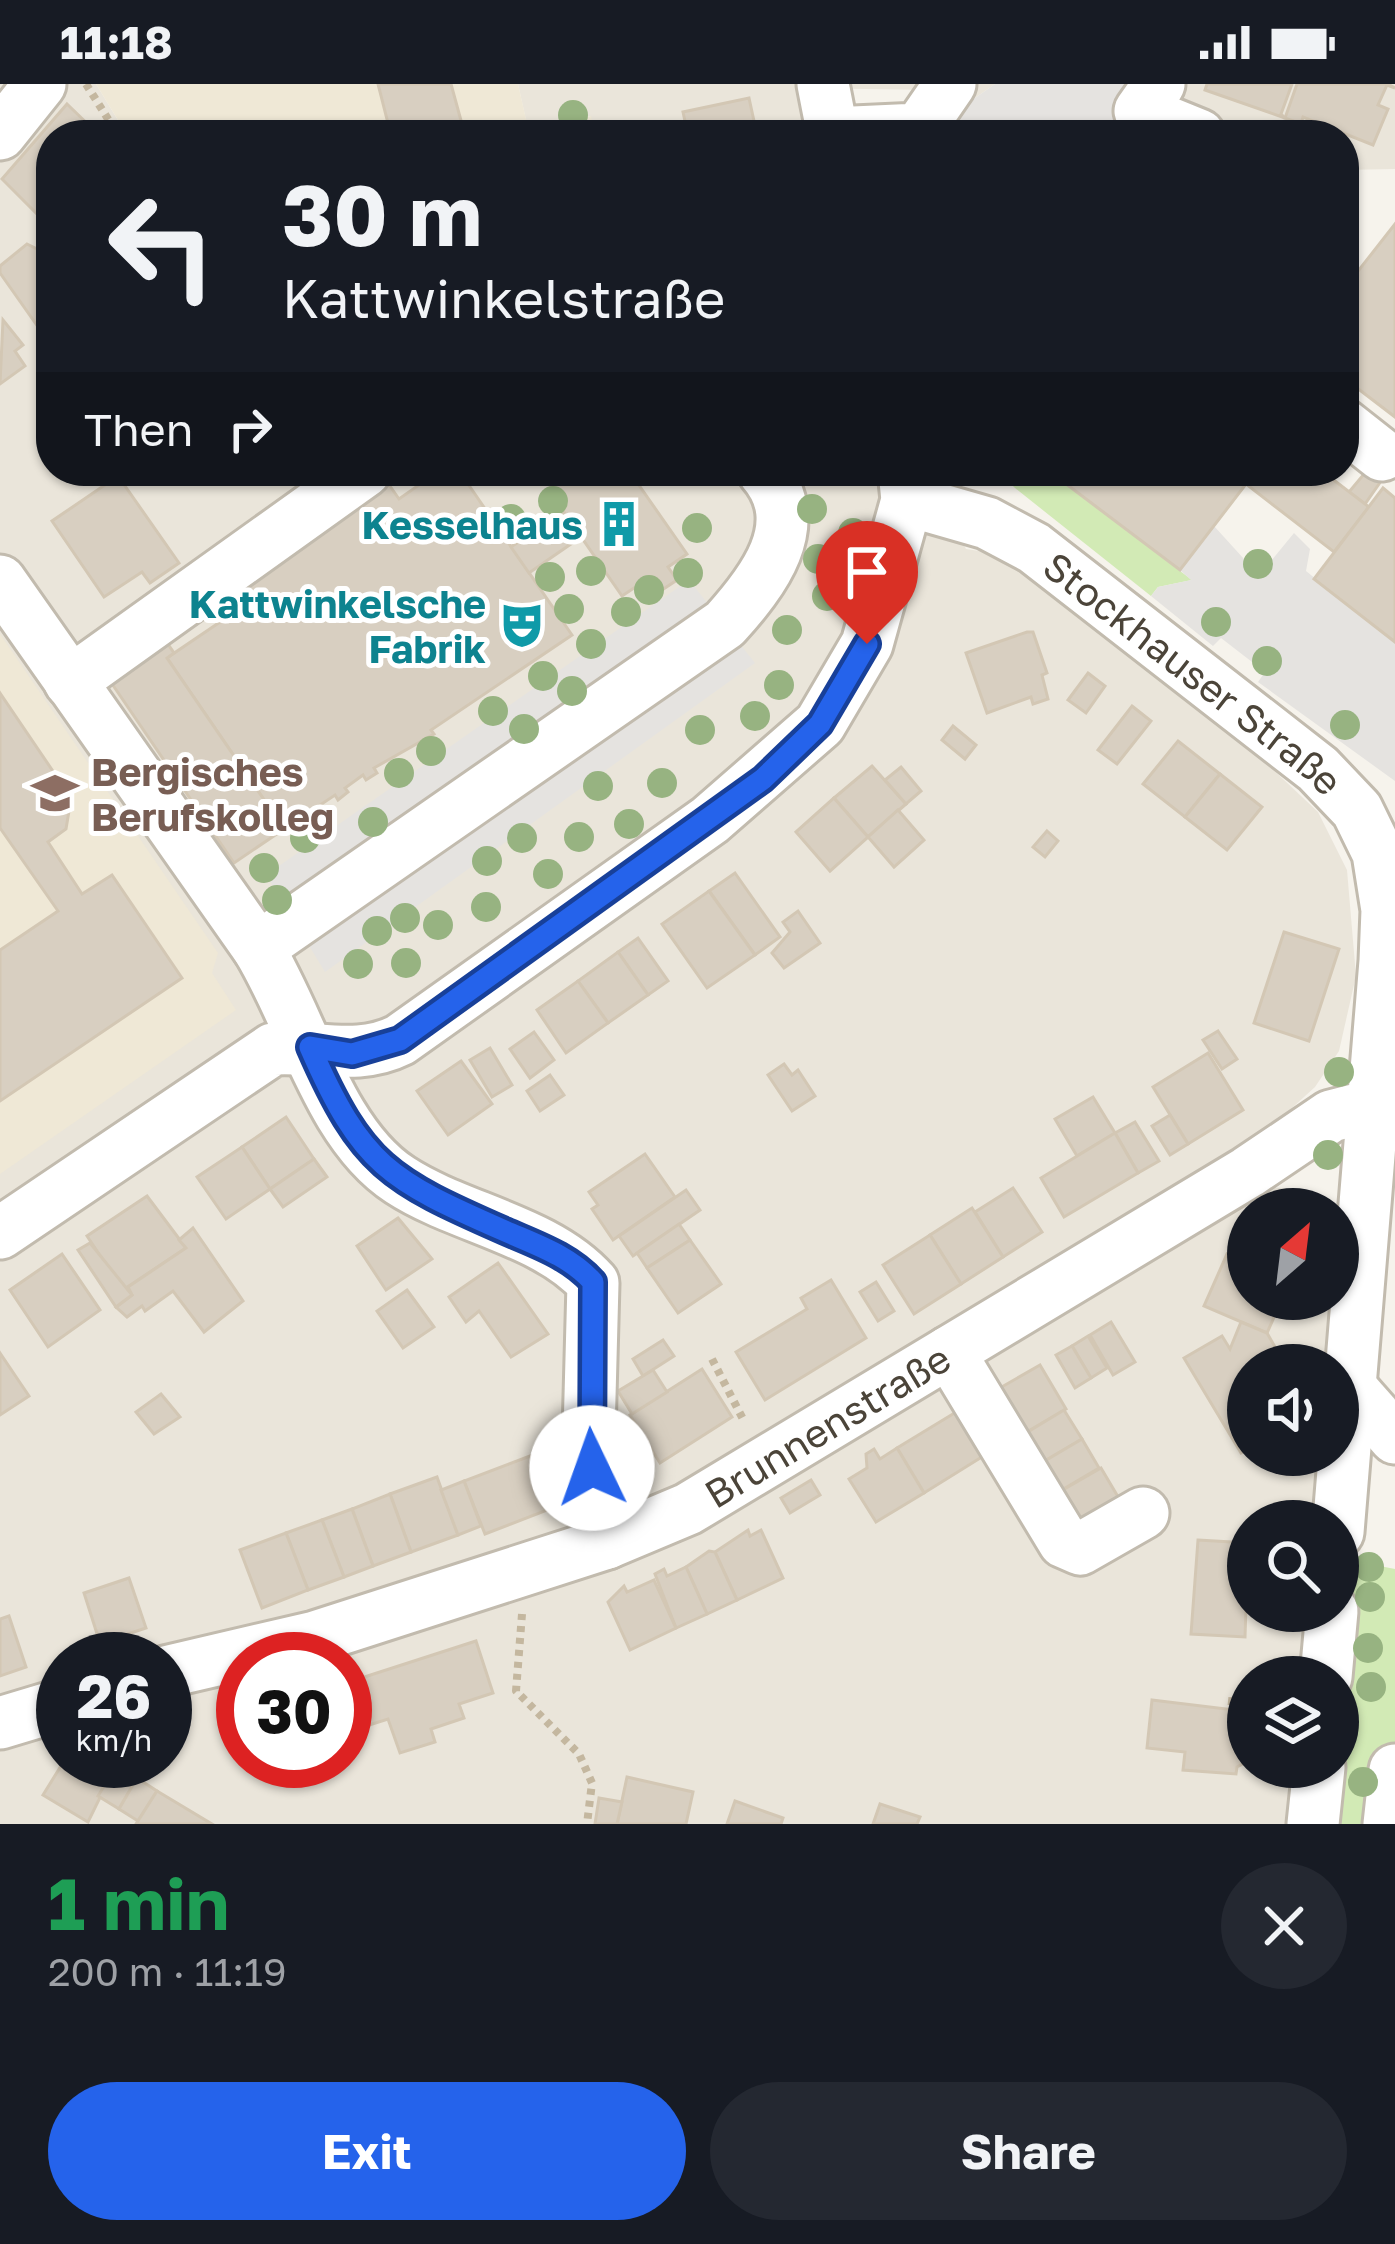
<!DOCTYPE html>
<meta charset="utf-8">
<style>
body{margin:0;font-family:"Golos Text",sans-serif;background:#242831;color:#f1f3f6;height:100vh;display:flex;flex-direction:column;font-size:45px;white-space:nowrap}
*{box-sizing:border-box;margin:0}
p{font-size:39px;color:#9ea1a6}
.icon{flex:none;width:66px;height:66px;fill:none;stroke:currentColor;stroke-width:2;stroke-linecap:round;stroke-linejoin:round}
.map{position:relative;height:1740px;overflow:hidden}
.panel{display:flex;flex-direction:column;background:#171b24;flex:1}
.panel>*{flex:none}
.guide{position:absolute;left:36px;top:36px;width:1323px;height:366px;border-radius:48px;box-shadow:0 3px 9px #0004;background:#171b24;color:#f1f3f6;overflow:hidden}
.needle{width:78px;rotate:28deg}
.fabs{position:absolute;left:1227px;top:1104px;display:grid;gap:24px}
.fabs a{display:grid;place-items:center;width:132px;height:132px;border-radius:50%;background:#171b24;box-shadow:0 3px 9px #0004;font-size:60px}
.speed{position:absolute;left:36px;top:1548px;display:flex;gap:24px;font-size:60px;font-weight:700;text-align:center}
.speed>*{display:grid;place-content:center;width:156px;height:156px;border-radius:50%;background:#171b24;box-shadow:0 3px 9px #0004;line-height:1}
.speed small{font-size:30px;font-weight:400}
.speed .limit{border:18px solid #d22;background:#fff;color:#111}
.pin{position:absolute;display:grid;place-items:center;width:102px;height:102px;color:#fff;margin:-123px -51px;border-radius:50% 50% 50% 0;rotate:-45deg;box-shadow:0 0 12px #0007}
.pin .icon{rotate:45deg}
.me{position:absolute;width:132px;margin:-66px;rotate:357deg;stroke-linejoin:round;filter:drop-shadow(0 0 9px #0008)}
.turn{display:flex;align-items:center;gap:42px;height:252px;padding:0 48px;font-size:54px}
.turn .icon{width:156px;height:156px;stroke-width:2.5}
.turn b{display:block;font-size:84px;line-height:102px}
.then{display:flex;align-items:center;height:114px;padding:0 48px;background:#0003;gap:24px;font-size:45px}
.round{display:grid;place-items:center;flex:none;width:126px;height:126px;border-radius:63px;background:#242831}
.overview{display:flex;align-items:center;justify-content:space-between;height:204px;padding:0 48px}
h1{font-size:72px;font-weight:700;line-height:90px;color:#1e9e55}
.primary-button{display:flex;gap:24px;margin-top:auto;padding:24px 48px}
.primary-button a{flex:1;height:138px;border-radius:72px;background:#2563eb;color:#fff;font-size:48px;font-weight:700;line-height:138px;text-align:center}
.primary-button a+a{background:#242831;color:#f1f3f6}
.status{display:flex;justify-content:space-between;align-items:center;height:84px;padding:0 60px;background:#171b24;direction:ltr}
.status svg{height:33px;fill:currentColor}
.map>svg:first-child{display:block}
.residential{fill:#eae5da;fill-rule:evenodd}
.education{fill:#efe8d6}
.green{fill:#d2eab5}
.parking{fill:#e5e3e0}
.building{fill:#d8cfc1;stroke:#d3c7b4;stroke-width:3}
.lines{fill:none;stroke-linecap:round;stroke-linejoin:round}
.minor-casing{stroke:#c2bbae;stroke-width:57}
.path{stroke:#c4b79f;stroke-width:8;stroke-dasharray:6 6;stroke-linecap:butt}
.minor{stroke:#fff;stroke-width:51}
.tree{fill:#97b381}
.route-casing{stroke:#184099;stroke-width:30}
.route{stroke:#2563eb;stroke-width:21}
.labels{text-anchor:middle;dominant-baseline:central;stroke-width:10;stroke-linejoin:round;paint-order:stroke}
.culture-label{font-size:39px;font-weight:bold;fill:#0d838f;stroke:#fff;text-anchor:end}
.street-label{font-size:39px;fill:#4b4439;stroke:#fff}
.education-label{font-size:39px;font-weight:bold;fill:#785e54;stroke:#fff;text-anchor:start}
</style>
<div class="status"><b>11:18</b><svg viewBox="0 0 49 12"><path d="M0 12V9h3v3zM5 12V6h3v6zM10 12V3h3v9zM15 12V0h3v12zM26 1h20v11H26zM47 4h2v5h-2z"/></svg></div>
<div class="map">
<svg width="1395" height="1740" viewBox="0 0 1395 1740">
<rect width="100%" height="100%" fill="#f6f3ec"/>
<!-- residential -->
<g class="residential">
<path d="M0 0H96L127 51H51V387H922L966 465 986 468 1027 491 1251 665 1318 728 1347 786 1356 892 1339 967 1315 1003 1271 1043 1269 1103 1303 1106 1327 1125H1248V1215H1331L1327 1281H1248V1371H1321L1317 1437H1248V1527H1312L1306 1593H1248V1683H1297L1292 1740H0ZM63 1575H165V1677H63ZM243 1575H345V1677H243Z"/>
<polygon points="518,0 995,0 952,30 930,6 800,4 809,51 595,51 590,32 528,45"/>
<polygon points="1155,0 1395,0 1395,85 1344,86 1344,51 1221,51"/>
</g>
<!-- education -->
<g class="education">
<polygon points="96,0 518,0 528,44 591,32 595,51 127,51"/>
<polygon points="0,550 218,869 212,889 236,926 0,1090"/>
</g>
<!-- green -->
<g class="green">
<polygon points="1008,387 1049,387 1192,496 1158,503 1151,512 1015,404 1004,393"/>
<polygon points="1354,1477 1395,1485 1395,1740 1341,1740"/>
</g>
<!-- parking -->
<g class="parking">
<polygon points="995,0 1155,0 1193,51 942,51 952,30"/>
<polygon points="1214,442 1254,486 1267,482 1294,449 1310,465 1306,487 1395,559 1395,697 1258,598 1265,588 1221,554 1213,562 1151,512 1158,503 1191,496 1180,486"/>
<polygon points="689,496 755,579 325,888 266,791"/>
</g>
<!-- building -->
<g class="building">
<polygon points="378,0 451,0 465,51 391,51"/>
<polygon points="1207,0 1292,0 1281,30 1285,34 1205,6"/>
<polygon points="1297,0 1388,0 1395,4 1387,1 1378,21 1388,25 1373,61 1303,33 1301,40 1285,34"/>
<polygon points="749,14 757,51 688,51 683,28"/>
<polygon points="67,20 99,51 51,51 51,129 44,137 2,95"/>
<polygon points="1395,140 1395,333 1344,294 1344,205"/>
<polygon points="27,160 51,172 48,257 0,189 0,182"/>
<polygon points="3,236 23,261 15,267 25,282 0,300"/>
<polygon points="1395,353 1395,377 1365,420 1349,408"/>
<polygon points="439,387 459,387 572,551 431,646 434,650 374,684 377,689 366,696 363,691 345,704 348,708 338,716 335,711 317,723 320,727 309,735 306,730 284,745 167,574 254,515 237,489 385,395 399,415"/>
<polygon points="575,387 629,387 687,470 668,483 677,496 659,508 649,494 622,512 548,405"/>
<polygon points="1049,387 1256,387 1180,486"/>
<polygon points="1256,387 1322,387 1369,423 1334,468 1246,400"/>
<polygon points="118,392 179,479 150,499 142,488 104,513 52,437"/>
<polygon points="1383,404 1395,414 1395,558 1314,495"/>
<polygon points="563,427 581,453 529,489 511,463"/>
<polygon points="1027,548 1033,548 1047,589 1042,591 1048,615 1033,620 1031,613 987,629 966,569"/>
<polygon points="163,553 174,569 167,574 284,745 234,779 106,591"/>
<polygon points="1088,589 1105,602 1086,629 1068,616"/>
<polygon points="0,609 63,702 39,718 46,728 69,727 66,745 48,758 82,810 112,791 182,894 0,1017 0,866 58,827 0,744"/>
<polygon points="1132,622 1151,637 1117,680 1098,666"/>
<polygon points="953,642 976,661 965,675 942,656"/>
<polygon points="1178,657 1220,690 1185,733 1143,700"/>
<polygon points="872,682 906,720 868,753 834,714"/>
<polygon points="901,683 921,707 906,720 885,696"/>
<polygon points="1220,690 1262,723 1227,766 1185,733"/>
<polygon points="834,714 868,753 830,787 796,748"/>
<polygon points="898,726 924,756 894,783 868,753"/>
<polygon points="1047,747 1058,757 1045,773 1033,763"/>
<polygon points="735,789 780,853 755,871 709,807"/>
<polygon points="709,807 755,871 707,904 662,840"/>
<polygon points="798,827 820,859 784,884 772,869 790,848 783,838"/>
<polygon points="1284,848 1339,865 1309,957 1254,939"/>
<polygon points="638,854 668,897 648,911 618,868"/>
<polygon points="618,868 648,911 608,939 578,897"/>
<polygon points="578,897 608,939 566,969 537,926"/>
<polygon points="1218,947 1237,975 1222,985 1203,956"/>
<polygon points="534,948 554,976 530,994 510,965"/>
<polygon points="490,964 512,1001 492,1013 470,976"/>
<polygon points="1208,969 1243,1026 1188,1060 1153,1003"/>
<polygon points="461,977 492,1020 448,1051 417,1007"/>
<polygon points="784,980 792,991 798,986 815,1012 792,1027 768,991"/>
<polygon points="550,991 564,1011 540,1027 527,1007"/>
<polygon points="1093,1013 1115,1049 1077,1072 1055,1035"/>
<polygon points="1170,1031 1188,1060 1170,1071 1152,1042"/>
<polygon points="286,1033 314,1075 270,1105 242,1063"/>
<polygon points="1135,1038 1159,1077 1138,1089 1115,1049"/>
<polygon points="1115,1049 1138,1089 1064,1133 1041,1094"/>
<polygon points="242,1063 270,1105 226,1135 197,1093"/>
<polygon points="645,1070 675,1113 613,1156 592,1125 598,1121 589,1108"/>
<polygon points="314,1075 327,1093 283,1123 270,1105"/>
<polygon points="1013,1104 1042,1148 1003,1173 975,1128"/>
<polygon points="686,1106 700,1126 633,1172 619,1152"/>
<polygon points="147,1112 186,1164 123,1206 87,1152"/>
<polygon points="972,1124 1003,1173 961,1200 930,1151"/>
<polygon points="398,1134 432,1175 386,1206 357,1162"/>
<polygon points="679,1140 690,1156 647,1184 637,1169"/>
<polygon points="193,1144 243,1217 204,1248 173,1207 145,1227 142,1222 127,1233 116,1223 132,1211 128,1203 186,1164 179,1156"/>
<polygon points="930,1151 961,1200 914,1230 883,1181"/>
<polygon points="690,1156 721,1200 678,1229 647,1184"/>
<polygon points="90,1159 132,1211 116,1223 78,1166"/>
<polygon points="62,1170 100,1226 48,1263 10,1206"/>
<polygon points="1227,1170 1248,1179 1248,1215 1282,1215 1267,1249 1204,1222"/>
<polygon points="498,1179 548,1250 511,1273 479,1227 466,1238 449,1213"/>
<polygon points="831,1196 866,1254 765,1316 736,1268 807,1225 801,1214"/>
<polygon points="876,1198 894,1227 878,1237 860,1208"/>
<polygon points="407,1206 434,1243 403,1264 377,1227"/>
<polygon points="1111,1238 1135,1278 1113,1291 1090,1251"/>
<polygon points="1241,1238 1267,1249 1279,1270 1293,1262 1304,1281 1248,1281 1248,1365 1241,1369 1184,1274 1222,1252 1230,1265"/>
<polygon points="1088,1252 1107,1284 1091,1294 1072,1262"/>
<polygon points="663,1256 674,1272 643,1292 633,1275"/>
<polygon points="1072,1262 1091,1294 1075,1304 1056,1271"/>
<polygon points="0,1269 29,1312 0,1331"/>
<polygon points="1040,1281 1066,1325 1020,1352 993,1308"/>
<polygon points="702,1285 732,1333 660,1379 630,1331"/>
<polygon points="653,1286 667,1308 632,1330 618,1307"/>
<polygon points="161,1310 180,1333 154,1350 136,1328"/>
<polygon points="966,1322 993,1366 924,1409 897,1364"/>
<polygon points="1064,1326 1082,1355 1038,1381 1021,1352"/>
<polygon points="1082,1355 1099,1384 1055,1410 1038,1381"/>
<polygon points="897,1364 924,1409 876,1438 849,1395 867,1384 866,1370 874,1365 880,1375"/>
<polygon points="530,1372 550,1425 485,1450 464,1397"/>
<polygon points="1101,1384 1127,1428 1080,1455 1054,1411"/>
<polygon points="437,1393 458,1451 411,1468 390,1410"/>
<polygon points="811,1396 820,1411 790,1429 781,1414"/>
<polygon points="464,1397 481,1442 458,1451 441,1406"/>
<polygon points="390,1410 411,1468 373,1482 352,1425"/>
<polygon points="352,1425 373,1482 344,1493 322,1436"/>
<polygon points="322,1436 344,1493 308,1506 286,1449"/>
<polygon points="748,1446 750,1452 761,1446 783,1494 737,1516 715,1468"/>
<polygon points="286,1449 308,1506 262,1524 240,1466"/>
<polygon points="1198,1456 1248,1459 1245,1553 1191,1550"/>
<polygon points="709,1467 715,1468 737,1516 707,1530 686,1483"/>
<polygon points="686,1483 707,1530 676,1544 655,1490 664,1485 667,1492"/>
<polygon points="129,1494 146,1544 100,1559 84,1509"/>
<polygon points="654,1496 676,1544 630,1566 608,1518 624,1502 627,1508"/>
<polygon points="9,1532 26,1583 0,1592 0,1535"/>
<polygon points="476,1557 493,1609 459,1620 464,1634 431,1645 435,1658 400,1669 388,1635 369,1641 355,1596"/>
<polygon points="1152,1616 1243,1627 1240,1657 1248,1662 1248,1677 1237,1683 1236,1690 1183,1686 1185,1668 1147,1664"/>
<polygon points="64,1677 91,1677 112,1689 88,1738 43,1711"/>
<polygon points="117,1681 137,1694 119,1725 98,1712"/>
<polygon points="627,1693 693,1708 686,1740 617,1740"/>
<polygon points="137,1694 157,1707 138,1737 119,1725"/>
<polygon points="157,1707 212,1740 136,1740"/>
<polygon points="599,1714 622,1718 617,1740 595,1740"/>
<polygon points="735,1717 783,1734 781,1740 727,1740"/>
<polygon points="880,1720 920,1733 917,1740 873,1740"/>
</g>
<g class="lines">
<defs>
<g id="minor">
<polyline points="823,0 833,51"/>
<polyline points="1159,0 1140,27 1199,51"/>
<polyline points="832,49 919,45 950,0"/>
<polyline points="0,50 40,0"/>
<polyline points="1344,341 1382,371"/>
<path id="s1" d="M907 416 987 439 1034 464 1318 685 1357 726 1378 769 1387 826 1385 877 1338 1448"/>
<path d="M0 497 258 864C302 935 329 1050 400 1096 458 1134 546 1146 593 1199L589 1350 607 1459"/>
<polyline points="70,598 365,387"/>
<path d="M258 864 725 540C762 499 809 440 763 387"/>
<path d="M0 1149 273 965C318 962 358 977 400 956L710 736 820 640 867 560 907 416 904 387"/>
<polyline points="949,1268 1064,1458 1080,1465 1143,1429"/>
<polyline points="1350,1303 1395,1354"/>
<path id="s2" d="M165 1588 315 1553 607 1459 688 1425 1248 1088 1331 1032 1374 1021"/>
<polyline points="1326,1593 1332,1527"/>
<polyline points="0,1639 63,1620"/>
<polyline points="1313,1740 1319,1683"/>
<polyline points="1389,1740 1395,1686"/>
</g>
</defs>
<!-- minor casing -->
<use href="#minor" class="minor-casing"/>
<!-- path -->
<g class="path">
<polyline points="86,0 118,51"/>
<polyline points="712,1275 745,1339"/>
<polyline points="522,1530 516,1607 579,1670 592,1699 587,1740"/>
<polyline points="1228,1617 1248,1619"/>
</g>
<!-- minor -->
<use href="#minor" class="minor"/>
</g>
<!-- trees -->
<g class="tree">
<circle cx="573" cy="31" r="15"/>
<circle cx="553" cy="417" r="15"/>
<circle cx="812" cy="425" r="15"/>
<circle cx="511" cy="435" r="15"/>
<circle cx="697" cy="444" r="15"/>
<circle cx="853" cy="449" r="15"/>
<circle cx="818" cy="475" r="15"/>
<circle cx="1258" cy="480" r="15"/>
<circle cx="591" cy="487" r="15"/>
<circle cx="688" cy="489" r="15"/>
<circle cx="550" cy="493" r="15"/>
<circle cx="649" cy="506" r="15"/>
<circle cx="827" cy="512" r="15"/>
<circle cx="569" cy="525" r="15"/>
<circle cx="626" cy="528" r="15"/>
<circle cx="1216" cy="538" r="15"/>
<circle cx="787" cy="546" r="15"/>
<circle cx="591" cy="560" r="15"/>
<circle cx="1267" cy="577" r="15"/>
<circle cx="543" cy="592" r="15"/>
<circle cx="779" cy="601" r="15"/>
<circle cx="572" cy="607" r="15"/>
<circle cx="493" cy="627" r="15"/>
<circle cx="755" cy="632" r="15"/>
<circle cx="1345" cy="641" r="15"/>
<circle cx="524" cy="645" r="15"/>
<circle cx="700" cy="646" r="15"/>
<circle cx="431" cy="667" r="15"/>
<circle cx="399" cy="689" r="15"/>
<circle cx="662" cy="699" r="15"/>
<circle cx="598" cy="702" r="15"/>
<circle cx="373" cy="738" r="15"/>
<circle cx="629" cy="740" r="15"/>
<circle cx="579" cy="753" r="15"/>
<circle cx="305" cy="754" r="15"/>
<circle cx="522" cy="754" r="15"/>
<circle cx="487" cy="777" r="15"/>
<circle cx="264" cy="784" r="15"/>
<circle cx="548" cy="790" r="15"/>
<circle cx="277" cy="816" r="15"/>
<circle cx="486" cy="823" r="15"/>
<circle cx="405" cy="834" r="15"/>
<circle cx="438" cy="841" r="15"/>
<circle cx="377" cy="847" r="15"/>
<circle cx="406" cy="879" r="15"/>
<circle cx="358" cy="880" r="15"/>
<circle cx="1339" cy="988" r="15"/>
<circle cx="1328" cy="1071" r="15"/>
<circle cx="1369" cy="1483" r="15"/>
<circle cx="1370" cy="1513" r="15"/>
<circle cx="1368" cy="1564" r="15"/>
<circle cx="1371" cy="1603" r="15"/>
<circle cx="1363" cy="1698" r="15"/>
</g>
<g class="lines">
<defs>
<path id="route" d="M592 1384 593 1198C570 1172 537 1161 505 1147 389 1096 362 1082 310 963L352 970 400 956 763 695 820 640 867 560"/>
</defs>
<!-- route casing -->
<use href="#route" class="route-casing"/>
<!-- route -->
<use href="#route" class="route"/>
</g>
<!-- icons -->
<defs>
<symbol id="building-bare" viewBox="-9 -9 18 18"><path d="M-4-6H4V6H1V3H-1V6H-4ZM-2.5-4.3h1.7v1.8h-1.7ZM.8-4.3h1.7v1.8H.8ZM-2.5-1h1.7V.8h-1.7ZM.8-1h1.7V.8H.8Z" fill="#0f9aa8" stroke="#fff" stroke-width="2.5" paint-order="stroke"/></symbol>
<symbol id="theatre-bare" viewBox="-9 -9 18 18"><path d="M-5-5.5Q0-4 5-5.5V0Q5 5 0 6Q-5 5-5 0ZM-3.3-2.5H-1v1.5H-3.3ZM1-2.5H3.3v1.5H1ZM-2.8 1Q0 5.5 2.8 1Z" fill="#0f9aa8" stroke="#fff" stroke-width="2.5" paint-order="stroke"/></symbol>
<symbol id="university-bare" viewBox="-9 -9 18 18"><path d="M0-5L7-2L0 1L-7-2ZM-4 1L0 2.5L4 1V4Q0 6-4 4Z" fill="#8d6e63" stroke="#fff" stroke-width="2.5" paint-order="stroke"/></symbol>
</defs>
<g fill-rule="evenodd">
<use href="#building-bare" x="586" y="407" width="66" height="66"/>
<use href="#theatre-bare" x="489" y="508" width="66" height="66"/>
<use href="#university-bare" x="22" y="676" width="66" height="66"/>
</g>
<g class="labels">
<!-- culture labels -->
<g class="culture-label">
<text x="583" y="440">Kesselhaus</text>
<text x="486" y="519">Kattwinkelsche<tspan x="486" dy="45">Fabrik</tspan></text>
</g>
<!-- street labels -->
<g class="street-label">
<text stroke="none"><textPath href="#s1" startOffset="339">Stockhauser Straße</textPath></text>
<text stroke="none"><textPath href="#s2" startOffset="711">Brunnenstraße</textPath></text>
</g>
<!-- education labels -->
<g class="education-label">
<text x="91" y="687">Bergisches<tspan x="91" dy="45">Berufskolleg</tspan></text>
</g>
</g>
</svg>
<div class="fabs">
<a><svg class="needle" viewBox="-14 -14 28 28"><path d="M0-13l5 13h-10z" fill="#e53935"/><path d="M0 13l5-13h-10z" fill="#9ea1a6"/></svg></a>
<a><svg class="icon" aria-label="sound" viewBox="0 0 24 24"><path d="M4 9h4l5-4v14l-5-4H4zM17 9q2 3 0 6"/></svg></a>
<a><svg class="icon" aria-label="search" viewBox="0 0 24 24"><circle cx="10" cy="10" r="6"/><path d="M15 15l6 6"/></svg></a>
<a><svg class="icon" aria-label="layers" viewBox="0 0 24 24"><path d="M12 4l9 5-9 5-9-5zM3 14l9 5 9-5"/></svg></a>
</div>
<div class="speed"><div>26<small>km/h</small></div><div class="limit">30</div></div>
<div class="pin" style="left:867px;top:560px;background:#d93025"><svg class="icon" aria-label="arrive" viewBox="0 0 24 24"><path d="M6 21V4h12l-3 4 3 4H6"/></svg></div>
<svg class="me" style="left:592px;top:1384px" viewBox="-20 -20 40 40"><circle r="19" fill="#fff"/><path d="M0-13L10 11 0 6-10 11z" fill="#2563eb"/></svg>
<div class="guide">
<div class="turn"><svg class="icon" aria-label="left" viewBox="0 0 24 24"><path d="M17 20v-9H6M10 6l-5 5 5 5"/></svg><div><b>30 m</b>Kattwinkelstraße</div></div>
<div class="then">Then<svg class="icon" aria-label="right" viewBox="0 0 24 24"><path d="M7 20v-9h11M14 6l5 5-5 5"/></svg></div>
</div>
</div>
<section class="panel">
<div class="overview"><div><h1>1 min</h1><p>200 m · 11:19</p></div><a class="round"><svg class="icon" aria-label="close" viewBox="0 0 24 24"><path d="M6 6l12 12M18 6L6 18"/></svg></a></div>
<div class="primary-button"><a>Exit</a><a>Share</a></div>
</section>
